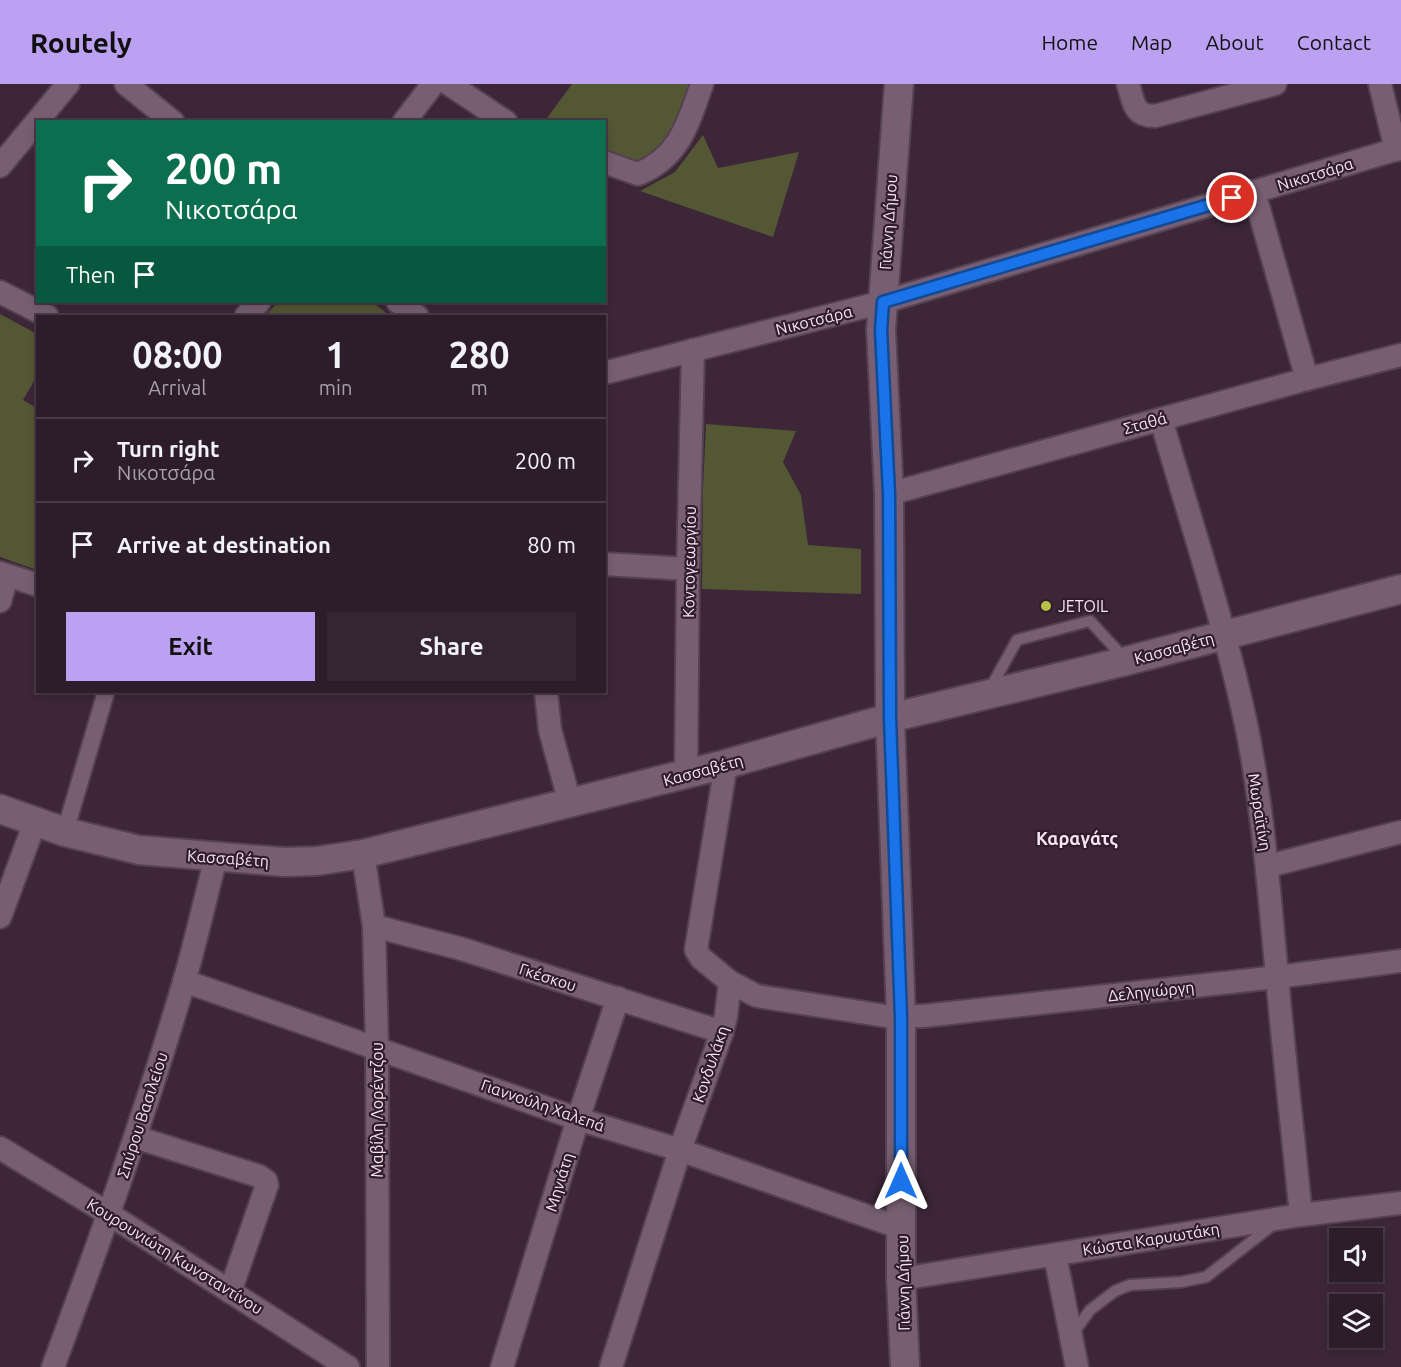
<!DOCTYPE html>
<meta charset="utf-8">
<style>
body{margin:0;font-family:Ubuntu,sans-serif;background:#352532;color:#f1f3f6;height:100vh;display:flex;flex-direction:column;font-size:22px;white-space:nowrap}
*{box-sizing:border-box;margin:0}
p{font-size:20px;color:#a7a1a8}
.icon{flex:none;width:33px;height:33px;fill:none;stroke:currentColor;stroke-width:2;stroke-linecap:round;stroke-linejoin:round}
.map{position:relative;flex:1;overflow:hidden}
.drawer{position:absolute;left:36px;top:231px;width:570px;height:378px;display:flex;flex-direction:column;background:#2d1c2a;border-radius:0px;box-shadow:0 3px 9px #0003,0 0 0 2px #483a47}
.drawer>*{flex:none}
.guide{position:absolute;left:36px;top:36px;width:570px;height:183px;border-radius:0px;box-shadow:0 3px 9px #0003,0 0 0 2px #483a47;background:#0b6e4f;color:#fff;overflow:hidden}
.buttons{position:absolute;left:1329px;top:1144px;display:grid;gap:12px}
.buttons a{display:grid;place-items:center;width:54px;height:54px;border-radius:0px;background:#2d1c2a;box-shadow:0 3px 9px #0003,0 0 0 2px #483a47;font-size:30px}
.pin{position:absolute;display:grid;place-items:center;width:51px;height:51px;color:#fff;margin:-26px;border:3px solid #fff;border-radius:50%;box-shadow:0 2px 6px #0007}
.me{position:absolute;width:66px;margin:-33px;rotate:0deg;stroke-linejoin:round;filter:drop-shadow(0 0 4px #0008)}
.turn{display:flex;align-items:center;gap:21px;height:126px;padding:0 30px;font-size:27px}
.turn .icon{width:78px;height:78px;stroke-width:2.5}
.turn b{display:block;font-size:42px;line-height:51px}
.then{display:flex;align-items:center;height:57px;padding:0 30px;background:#0003;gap:12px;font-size:22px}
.eta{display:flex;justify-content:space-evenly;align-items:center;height:102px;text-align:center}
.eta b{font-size:36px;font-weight:600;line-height:42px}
.action{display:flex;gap:12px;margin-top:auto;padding:12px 30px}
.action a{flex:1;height:69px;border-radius:0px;background:#bca0f2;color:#111;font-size:24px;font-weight:600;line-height:69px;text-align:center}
.action a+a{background:#352532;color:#f1f3f6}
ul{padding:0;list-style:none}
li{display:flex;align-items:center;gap:18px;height:84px;padding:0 30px;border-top:2px solid #483a47}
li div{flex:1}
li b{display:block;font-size:22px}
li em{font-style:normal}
header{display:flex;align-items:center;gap:36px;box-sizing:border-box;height:84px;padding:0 30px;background:#bca0f2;color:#111}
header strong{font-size:28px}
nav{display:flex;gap:33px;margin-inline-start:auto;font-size:21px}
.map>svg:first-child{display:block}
.green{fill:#535734}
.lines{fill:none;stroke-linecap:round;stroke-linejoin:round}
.service-casing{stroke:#544251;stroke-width:14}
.pedestrian-casing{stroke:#544251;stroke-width:20}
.minor-casing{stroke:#544251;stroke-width:26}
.tertiary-casing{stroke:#544251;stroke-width:32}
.service{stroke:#775e72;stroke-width:10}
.pedestrian{stroke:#775e72;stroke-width:16}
.minor{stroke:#775e72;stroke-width:22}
.tertiary{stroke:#775e72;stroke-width:28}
.route-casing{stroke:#114b97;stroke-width:15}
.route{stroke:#1a73e8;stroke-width:10}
.poi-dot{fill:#b7c147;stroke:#311c2d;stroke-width:2}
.labels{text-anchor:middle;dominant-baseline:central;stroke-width:4.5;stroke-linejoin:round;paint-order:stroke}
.street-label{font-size:16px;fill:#f4e5f0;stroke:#311c2d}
.poi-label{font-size:16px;fill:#f4e5f0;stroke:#311c2d;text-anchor:start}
.neighbourhood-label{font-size:18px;font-weight:bold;fill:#f4e5f0;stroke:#311c2d}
</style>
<header>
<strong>Routely</strong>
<nav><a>Home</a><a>Map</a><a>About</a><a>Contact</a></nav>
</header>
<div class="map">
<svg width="1401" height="1283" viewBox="0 0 1401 1283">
<rect width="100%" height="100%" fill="#3c2638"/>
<!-- green -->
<g class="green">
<polygon points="572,0 695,0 681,38 646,83 605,68 604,38 544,38"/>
<polygon points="703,51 718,84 799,68 773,153 640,107 675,88"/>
<polygon points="278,218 372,218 389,231 265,232"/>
<polygon points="0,230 37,250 37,292 23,316 37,324 37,486 0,473"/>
<polygon points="706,340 796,347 783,378 801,411 808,461 861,465 861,510 702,505 703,405"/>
</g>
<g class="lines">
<defs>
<g id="service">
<polyline points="990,605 1017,556 1090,537 1124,574"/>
<polyline points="1072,1251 1090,1226 1115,1207 1130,1201 1181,1198 1206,1193 1275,1139"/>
</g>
<polyline id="pedestrian" points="65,748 106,608"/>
<g id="minor">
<polyline points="126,0 173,38"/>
<polyline points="449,0 506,38"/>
<path d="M1128 0C1134 18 1133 32 1155 32L1275 0"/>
<polyline points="1380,0 1396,66"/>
<polyline points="404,38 433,0"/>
<path d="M604 78 638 90C680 73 688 39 702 0"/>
<polyline points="0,82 68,0"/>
<polyline points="1254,108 1307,295"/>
<polyline points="0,208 47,232"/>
<polyline points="398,218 417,232"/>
<polyline points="246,232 259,218"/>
<polyline points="604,289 883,218 1401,64"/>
<path d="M1161 335C1190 436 1224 537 1246 640 1263 723 1269 808 1277 892 1284 972 1293 1051 1301 1131"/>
<polyline points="889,410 1307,295 1401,271"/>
<polyline points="604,480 688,485"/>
<polyline points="0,489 38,501"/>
<polyline points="0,517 7,492"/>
<polyline points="546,608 550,646 570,719"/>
<polyline points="726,680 696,866 701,874 730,898 757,912 886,932 923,932 1277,893 1401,877"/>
<polyline points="686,691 688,485 693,266"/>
<polyline points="363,770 374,842 377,963 378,1283"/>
<polyline points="1268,782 1401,748"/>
<polyline points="0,833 35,738"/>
<polyline points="374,842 462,865 722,948"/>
<polyline points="184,897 578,1035 680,1066 901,1144"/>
<polyline points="135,1053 259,1092 266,1097 267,1101 230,1208"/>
<polyline points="0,1064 109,1130 348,1283"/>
<polyline points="1055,1171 1077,1283"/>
<polyline points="901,1195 1301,1131 1401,1119"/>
<path d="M53 1283C100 1156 146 1028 184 898 196 857 205 815 216 774"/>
<polyline points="502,1283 578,1035 618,914"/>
<polyline points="611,1283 680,1066 722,948 726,932 730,898"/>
</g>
<g id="tertiary">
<polyline points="899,0 881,246 889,410 890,634 901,932 901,1195 905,1283"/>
<polyline points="0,725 65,748 139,766 284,778 317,777 363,770 726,680 890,634 1126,577 1401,505"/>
</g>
</defs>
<!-- service casing -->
<use href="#service" class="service-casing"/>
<!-- pedestrian casing -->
<use href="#pedestrian" class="pedestrian-casing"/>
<!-- minor casing -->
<use href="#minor" class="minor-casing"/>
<!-- tertiary casing -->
<use href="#tertiary" class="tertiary-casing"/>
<!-- service -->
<use href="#service" class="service"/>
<!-- pedestrian -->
<use href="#pedestrian" class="pedestrian"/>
<!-- minor -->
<use href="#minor" class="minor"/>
<!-- tertiary -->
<use href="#tertiary" class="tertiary"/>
</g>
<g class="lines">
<defs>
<polyline id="route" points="901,1097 901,933 890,634 889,410 881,246 883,218 1232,114"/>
</defs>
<!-- route casing -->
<use href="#route" class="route-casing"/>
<!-- route -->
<use href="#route" class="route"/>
</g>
<!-- markers -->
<circle class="poi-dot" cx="1046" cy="522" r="6"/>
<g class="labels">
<!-- street labels -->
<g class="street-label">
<text transform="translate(1315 90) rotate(-17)">Νικοτσάρα</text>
<text transform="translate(888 138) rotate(-86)">Γιάννη Δήμου</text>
<text transform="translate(814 236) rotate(-14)">Νικοτσάρα</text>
<text transform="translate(1145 339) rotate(-15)">Σταθά</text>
<text transform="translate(689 478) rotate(-89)">Κοντογεωργίου</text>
<text transform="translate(1174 564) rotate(-15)">Κασσαβέτη</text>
<text transform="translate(703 686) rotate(-15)">Κασσαβέτη</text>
<text transform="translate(1260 728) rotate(81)">Μωραϊτίνη</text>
<text transform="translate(228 774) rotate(4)">Κασσαβέτη</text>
<text transform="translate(548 893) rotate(18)">Γκέσκου</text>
<text transform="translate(1151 907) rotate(-6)">Δεληγιώργη</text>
<text transform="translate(710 980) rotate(-71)">Κονδυλάκη</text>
<text transform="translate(543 1021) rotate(19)">Γιαννούλη Χαλεπά</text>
<text transform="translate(377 1026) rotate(-90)">Μαβίλη Λορέντζου</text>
<text transform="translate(142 1031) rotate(-72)">Σπύρου Βασιλείου</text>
<text transform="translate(559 1098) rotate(-73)">Μηνιάτη</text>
<text transform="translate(1151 1155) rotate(-9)">Κώστα Καρυωτάκη</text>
<text transform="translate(175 1172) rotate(32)">Κουρουνιώτη Κωνσταντίνου</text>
<text transform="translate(903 1199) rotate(-91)">Γιάννη Δήμου</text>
</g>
<!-- poi labels -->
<g class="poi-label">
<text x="1058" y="522">JETOIL</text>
</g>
<!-- neighbourhood labels -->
<g class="neighbourhood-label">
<text x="1077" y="754">Καραγάτς</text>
</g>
</g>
</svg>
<div class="buttons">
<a><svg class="icon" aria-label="sound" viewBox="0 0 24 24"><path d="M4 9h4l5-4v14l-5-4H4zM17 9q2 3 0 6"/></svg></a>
<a><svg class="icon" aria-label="layers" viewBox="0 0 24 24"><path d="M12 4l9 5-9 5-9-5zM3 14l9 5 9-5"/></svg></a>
</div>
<div class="pin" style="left:1232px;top:114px;background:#d93025"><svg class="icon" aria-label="arrive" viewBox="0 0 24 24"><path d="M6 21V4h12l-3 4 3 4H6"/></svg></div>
<svg class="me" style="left:901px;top:1097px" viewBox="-20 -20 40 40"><path d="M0-17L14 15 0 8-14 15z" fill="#1a73e8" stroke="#fff" stroke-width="4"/></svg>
<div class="guide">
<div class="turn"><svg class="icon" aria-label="right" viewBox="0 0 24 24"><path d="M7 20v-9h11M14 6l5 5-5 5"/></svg><div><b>200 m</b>Νικοτσάρα</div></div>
<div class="then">Then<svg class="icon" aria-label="arrive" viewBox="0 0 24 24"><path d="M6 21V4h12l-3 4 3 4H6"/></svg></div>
</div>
<section class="drawer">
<div class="eta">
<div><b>08:00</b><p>Arrival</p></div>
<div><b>1</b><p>min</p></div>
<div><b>280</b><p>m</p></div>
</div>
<ul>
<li><svg class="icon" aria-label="right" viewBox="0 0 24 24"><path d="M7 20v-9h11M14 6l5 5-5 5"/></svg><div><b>Turn right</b><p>Νικοτσάρα</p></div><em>200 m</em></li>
<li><svg class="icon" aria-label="arrive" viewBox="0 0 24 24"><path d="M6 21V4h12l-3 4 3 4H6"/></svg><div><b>Arrive at destination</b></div><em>80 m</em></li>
</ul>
<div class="action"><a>Exit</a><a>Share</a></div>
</section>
</div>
